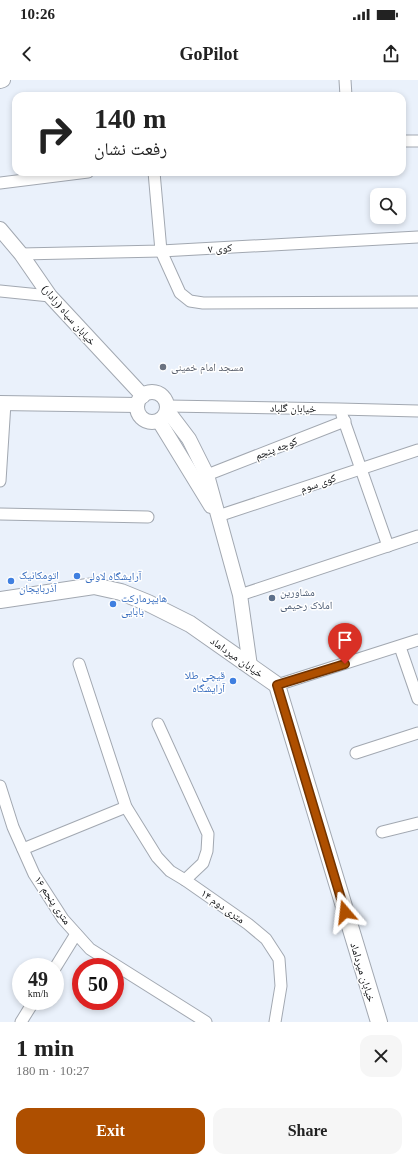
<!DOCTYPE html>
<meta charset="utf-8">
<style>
body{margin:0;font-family:"Times New Roman","Noto Naskh Arabic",serif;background:#f6f6f6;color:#222;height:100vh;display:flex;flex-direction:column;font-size:15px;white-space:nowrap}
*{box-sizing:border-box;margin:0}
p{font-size:13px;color:#767676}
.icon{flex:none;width:22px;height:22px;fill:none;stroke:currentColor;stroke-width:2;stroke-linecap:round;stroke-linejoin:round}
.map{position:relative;height:942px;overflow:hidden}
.panel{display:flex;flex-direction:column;background:#fff;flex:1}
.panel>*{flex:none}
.top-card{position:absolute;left:12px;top:12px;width:394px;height:84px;border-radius:12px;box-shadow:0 2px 6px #0003;background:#fff;color:#222;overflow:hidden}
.tools{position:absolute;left:370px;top:108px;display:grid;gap:8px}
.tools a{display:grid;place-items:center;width:36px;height:36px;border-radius:8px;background:#fff;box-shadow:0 2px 6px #0003;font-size:20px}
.speed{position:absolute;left:12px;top:878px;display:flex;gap:8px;font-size:20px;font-weight:700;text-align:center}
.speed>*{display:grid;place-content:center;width:52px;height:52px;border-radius:50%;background:#fff;box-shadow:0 2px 6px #0003;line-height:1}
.speed small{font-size:10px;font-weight:400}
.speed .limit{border:6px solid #d22;background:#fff;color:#111}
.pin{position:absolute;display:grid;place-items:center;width:34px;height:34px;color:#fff;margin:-41px -17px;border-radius:50% 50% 50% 0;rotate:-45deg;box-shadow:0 0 4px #0007}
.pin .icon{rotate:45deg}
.me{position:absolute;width:44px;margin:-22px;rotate:343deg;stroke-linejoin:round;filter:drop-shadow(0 0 3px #0008)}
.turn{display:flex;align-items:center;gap:14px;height:84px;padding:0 16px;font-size:18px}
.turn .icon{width:52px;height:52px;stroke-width:2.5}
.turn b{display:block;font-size:28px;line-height:34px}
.round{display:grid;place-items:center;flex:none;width:42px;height:42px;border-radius:12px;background:#f6f6f6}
.headline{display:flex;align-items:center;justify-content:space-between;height:68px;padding:0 16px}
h1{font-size:24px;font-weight:700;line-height:30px}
.cta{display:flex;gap:8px;margin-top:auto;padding:8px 16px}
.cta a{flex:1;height:46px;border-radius:12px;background:#ae4f00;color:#fff;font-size:16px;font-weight:700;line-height:46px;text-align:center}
.cta a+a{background:#f6f6f6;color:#222}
.status{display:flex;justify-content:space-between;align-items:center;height:28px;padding:0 20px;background:#fff;direction:ltr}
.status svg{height:11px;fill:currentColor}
header{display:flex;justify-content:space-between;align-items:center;height:52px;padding:0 16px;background:#fff;font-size:18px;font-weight:700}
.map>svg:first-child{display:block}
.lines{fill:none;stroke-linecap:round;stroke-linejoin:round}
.minor-casing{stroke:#a2a8b1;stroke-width:13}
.tertiary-casing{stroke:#a2a8b1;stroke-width:16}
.secondary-casing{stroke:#a2a8b1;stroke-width:18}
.minor{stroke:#fff;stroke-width:11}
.tertiary{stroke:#fff;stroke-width:14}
.secondary{stroke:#fff;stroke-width:16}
.route-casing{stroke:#713300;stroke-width:10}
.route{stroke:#ae4f00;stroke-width:7}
.worship-dot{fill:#6b7280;stroke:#fff;stroke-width:1.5}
.shop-dot{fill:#3f7fe0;stroke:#fff;stroke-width:1.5}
.service-dot{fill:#5c6f8a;stroke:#fff;stroke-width:1.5}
.labels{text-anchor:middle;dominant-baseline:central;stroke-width:3;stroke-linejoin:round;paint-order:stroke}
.street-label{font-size:11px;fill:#0d0f12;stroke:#fff}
.worship-label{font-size:11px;fill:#5b616d;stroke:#fff;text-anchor:start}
.shop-label{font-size:11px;fill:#366cbe;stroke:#fff;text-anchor:start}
.service-label{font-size:11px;fill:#4e5e75;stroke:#fff;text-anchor:start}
</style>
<div class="status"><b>10:26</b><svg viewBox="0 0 49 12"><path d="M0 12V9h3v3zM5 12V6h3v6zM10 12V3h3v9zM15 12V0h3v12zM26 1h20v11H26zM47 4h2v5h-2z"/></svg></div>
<header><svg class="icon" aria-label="back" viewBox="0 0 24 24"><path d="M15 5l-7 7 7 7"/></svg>GoPilot<svg class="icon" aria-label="share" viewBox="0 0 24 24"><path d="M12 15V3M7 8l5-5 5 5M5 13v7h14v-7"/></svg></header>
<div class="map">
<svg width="418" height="942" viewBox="0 0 418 942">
<rect width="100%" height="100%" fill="#eaf1fb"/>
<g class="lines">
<defs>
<g id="minor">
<polyline points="345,0 346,16"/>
<polyline points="402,61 418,61"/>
<polyline points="154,92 161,171 180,213 190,221 203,223 418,222"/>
<polyline points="0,103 88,92"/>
<polyline points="21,174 161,171 418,157"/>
<polyline points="0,211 50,216"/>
<polyline points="168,326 339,329 418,331"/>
<polyline points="342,335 388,466"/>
<polyline points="207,395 345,341"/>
<polyline points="0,401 5,323"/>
<polyline points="0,434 148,437"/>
<polyline points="218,436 418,370"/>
<polyline points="240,515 418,456"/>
<polyline points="400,567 418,619"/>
<polyline points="79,584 126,727 157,777 170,791 185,800 248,844 266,859 279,879 281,906 275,942"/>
<polyline points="277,605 418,560"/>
<polyline points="158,644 208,754 207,771 203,783 185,800"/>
<polyline points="356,673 418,653"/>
<polyline points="0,706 13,747 34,794 63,839 90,869 206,942"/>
<polyline points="382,752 418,743"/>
<polyline points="23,769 126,727"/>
<polyline points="55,888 76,854"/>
<polyline points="21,942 34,921"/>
</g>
<g id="tertiary">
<polyline points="0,1 3,0"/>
<polyline points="0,149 21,174 50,216 143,316"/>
<circle cx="152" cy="327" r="15"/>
<polyline points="0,323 137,325"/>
<polyline points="167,330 189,359 207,395 240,515 250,586"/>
<polyline points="159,341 211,426"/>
</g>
<polyline id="secondary" points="0,520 94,506 121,512 148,523 190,544 277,605 379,942"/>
</defs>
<!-- minor casing -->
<use href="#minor" class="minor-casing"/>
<!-- tertiary casing -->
<use href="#tertiary" class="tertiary-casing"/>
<!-- secondary casing -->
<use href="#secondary" class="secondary-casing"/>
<!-- minor -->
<use href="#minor" class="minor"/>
<!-- tertiary -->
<use href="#tertiary" class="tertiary"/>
<!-- secondary -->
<use href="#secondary" class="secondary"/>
</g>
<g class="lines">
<defs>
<polyline id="route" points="345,584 277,605 345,832"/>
</defs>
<!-- route casing -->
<use href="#route" class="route-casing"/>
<!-- route -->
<use href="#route" class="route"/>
</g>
<!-- markers -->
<circle class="worship-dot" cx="163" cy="287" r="4"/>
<g class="shop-dot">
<circle cx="77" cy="496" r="4"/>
<circle cx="11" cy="501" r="4"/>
<circle cx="113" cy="524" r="4"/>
<circle cx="233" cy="601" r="4"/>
</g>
<circle class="service-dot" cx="272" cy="518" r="4"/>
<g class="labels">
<!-- street labels -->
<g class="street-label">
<text transform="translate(220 168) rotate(-3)">کوی ۷</text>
<text transform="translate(69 235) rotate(49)">خیابان سپاه (رادار)</text>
<text transform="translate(293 328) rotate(1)">خیابان گلباد</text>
<text transform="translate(276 368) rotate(-21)">کوچه پنجم</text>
<text transform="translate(318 403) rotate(-19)">کوی سوم</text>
<text transform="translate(237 577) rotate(35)">خیابان میرداماد</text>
<text transform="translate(53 820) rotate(56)">۱۶ متری پنجم</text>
<text transform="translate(223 826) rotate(35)">۱۴ متری دوم</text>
<text transform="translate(363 892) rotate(73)">خیابان میرداماد</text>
</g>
<!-- worship labels -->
<g class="worship-label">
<text x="171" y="287">مسجد امام خمینی</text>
</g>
<!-- shop labels -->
<g class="shop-label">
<text x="19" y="495">اتومکانیک<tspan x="19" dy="13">آذربایجان</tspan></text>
<text x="85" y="496">آرایشگاه لاولی</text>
<text x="121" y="518">هایپرمارکت<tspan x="121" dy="13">بابایی</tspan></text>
<text x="225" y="595" text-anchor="end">قیچی طلا<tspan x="225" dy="13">آرایشگاه</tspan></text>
</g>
<!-- service labels -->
<g class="service-label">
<text x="280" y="512">مشاورین<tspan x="280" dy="13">املاک رحیمی</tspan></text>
</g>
</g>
</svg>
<div class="tools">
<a><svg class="icon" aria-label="search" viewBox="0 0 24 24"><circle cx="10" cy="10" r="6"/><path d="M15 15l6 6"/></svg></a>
</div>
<div class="speed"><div>49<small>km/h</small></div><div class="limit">50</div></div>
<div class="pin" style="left:345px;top:584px;background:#d93025"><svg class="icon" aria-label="arrive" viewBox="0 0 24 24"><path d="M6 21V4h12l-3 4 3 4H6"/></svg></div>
<svg class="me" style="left:345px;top:832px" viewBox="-20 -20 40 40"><path d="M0-17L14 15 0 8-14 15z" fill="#ae4f00" stroke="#fff" stroke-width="4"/></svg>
<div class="top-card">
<div class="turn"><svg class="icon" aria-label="right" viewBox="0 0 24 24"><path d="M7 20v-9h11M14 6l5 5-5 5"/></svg><div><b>140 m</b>رفعت نشان</div></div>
</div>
</div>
<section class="panel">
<div class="headline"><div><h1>1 min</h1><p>180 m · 10:27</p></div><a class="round"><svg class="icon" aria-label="close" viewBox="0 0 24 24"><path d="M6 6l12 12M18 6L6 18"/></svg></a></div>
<div class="cta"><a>Exit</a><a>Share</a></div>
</section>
